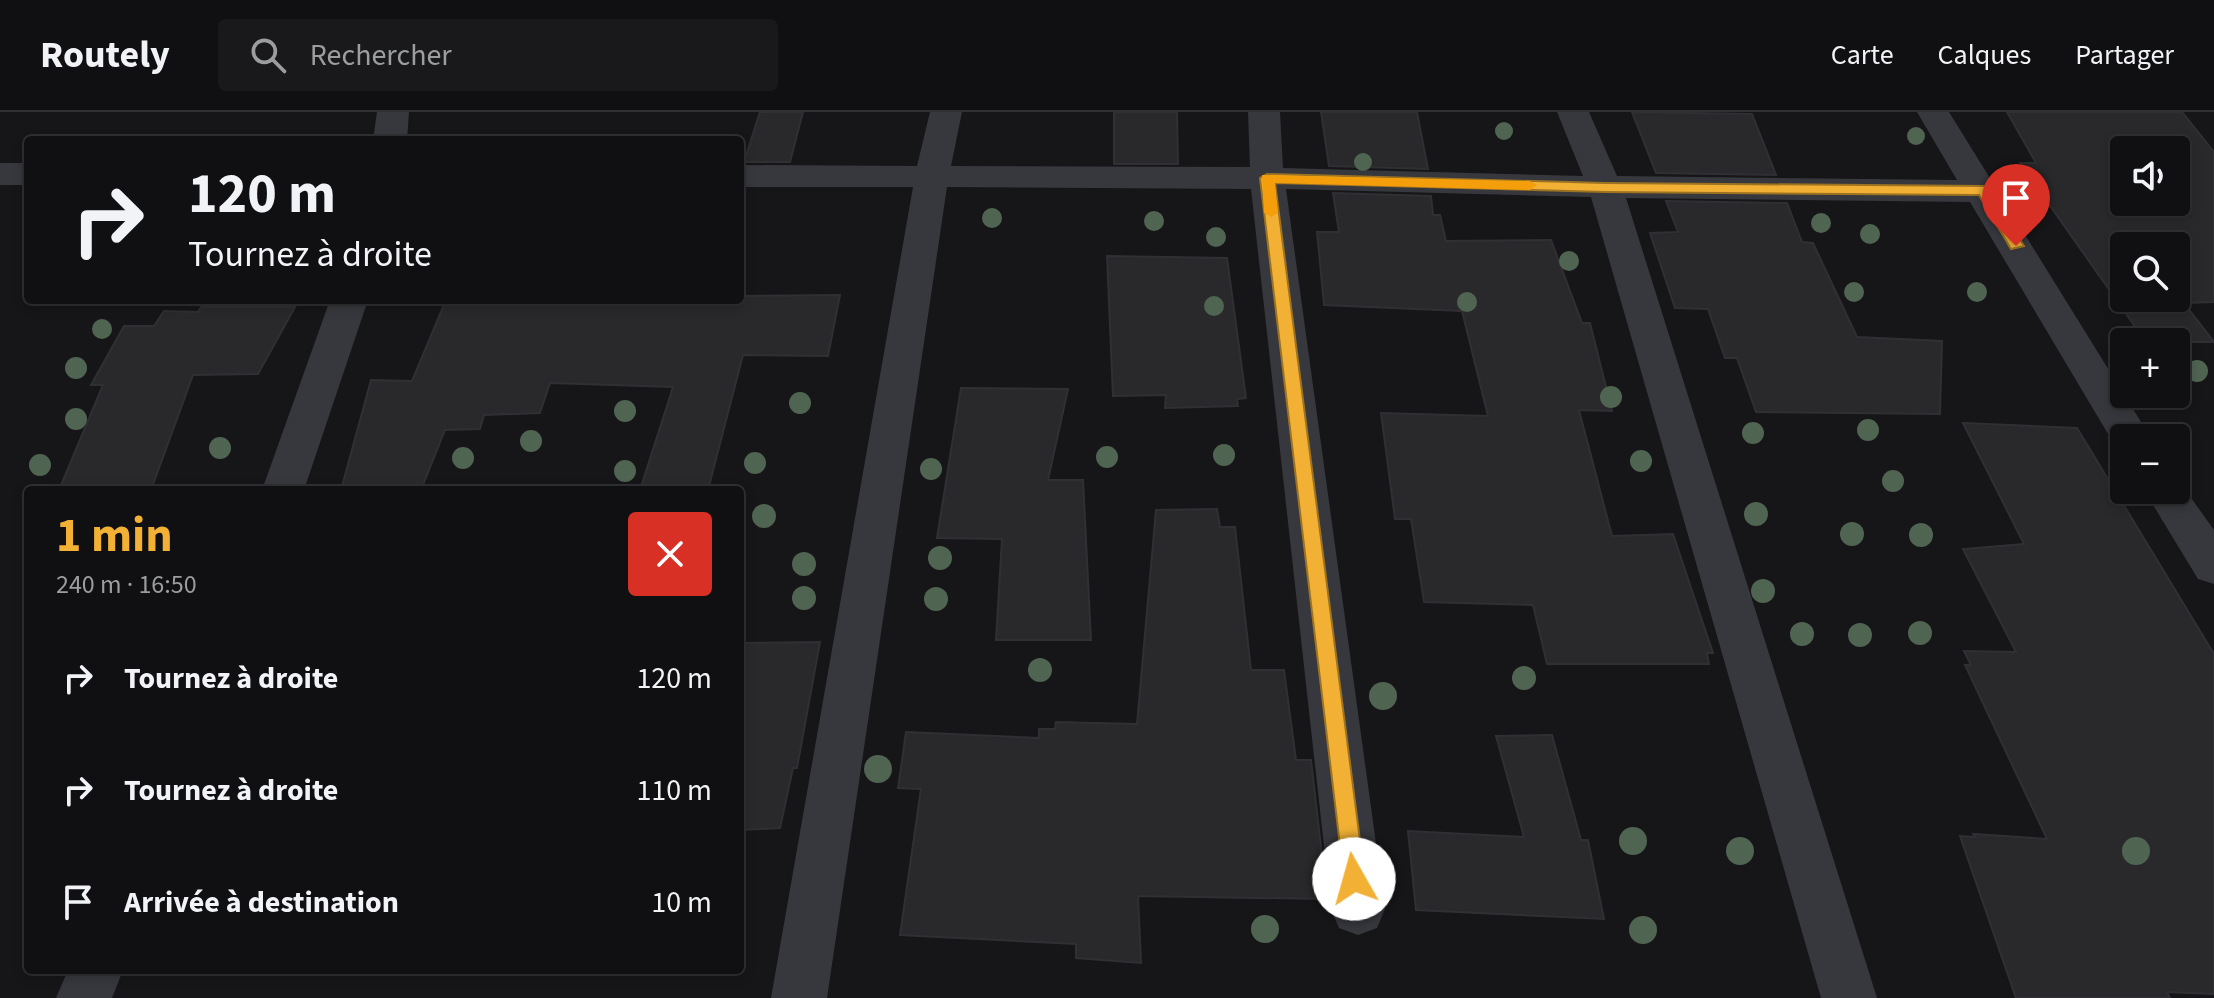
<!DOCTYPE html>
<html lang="fr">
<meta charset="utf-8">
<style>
body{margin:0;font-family:"Source Sans 3",sans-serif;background:#19191b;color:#f1f3f6;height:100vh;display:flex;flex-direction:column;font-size:30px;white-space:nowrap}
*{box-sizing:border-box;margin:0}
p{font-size:26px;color:#9c9d9f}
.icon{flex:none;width:44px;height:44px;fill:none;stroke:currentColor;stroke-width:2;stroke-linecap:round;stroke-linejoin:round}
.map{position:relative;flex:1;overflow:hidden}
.side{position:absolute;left:24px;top:374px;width:720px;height:488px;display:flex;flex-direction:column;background:#101012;border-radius:8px;box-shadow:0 4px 12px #0003,0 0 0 2px #303032}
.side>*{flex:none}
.top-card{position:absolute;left:24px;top:24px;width:720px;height:168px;border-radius:8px;box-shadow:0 4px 12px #0003,0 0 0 2px #303032;background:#101012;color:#f1f3f6;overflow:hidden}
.buttons{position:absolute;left:2110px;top:24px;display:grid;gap:16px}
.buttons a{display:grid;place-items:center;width:80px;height:80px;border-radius:8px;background:#101012;box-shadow:0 4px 12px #0003,0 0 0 2px #303032;font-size:40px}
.pin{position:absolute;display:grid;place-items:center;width:68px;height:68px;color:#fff;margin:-82px -34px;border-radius:50% 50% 50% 0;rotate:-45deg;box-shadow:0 0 8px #0007}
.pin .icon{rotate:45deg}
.me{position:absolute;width:88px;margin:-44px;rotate:353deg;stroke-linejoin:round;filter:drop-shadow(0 0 6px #0008)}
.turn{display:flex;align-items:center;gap:28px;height:168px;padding:0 32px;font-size:36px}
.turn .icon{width:104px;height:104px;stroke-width:2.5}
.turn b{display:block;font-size:56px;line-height:68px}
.round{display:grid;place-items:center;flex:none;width:84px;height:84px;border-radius:8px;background:#19191b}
.summary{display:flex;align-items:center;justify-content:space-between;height:136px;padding:0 32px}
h1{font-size:48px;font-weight:700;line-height:60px;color:#f2b134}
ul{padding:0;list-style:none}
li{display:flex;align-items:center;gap:24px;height:112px;padding:0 32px}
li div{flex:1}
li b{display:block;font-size:30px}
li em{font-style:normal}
header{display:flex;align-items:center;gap:48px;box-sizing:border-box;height:112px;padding:0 40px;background:#101012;border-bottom:2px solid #303032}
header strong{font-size:38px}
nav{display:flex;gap:44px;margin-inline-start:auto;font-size:28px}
.search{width:560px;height:72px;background:#19191b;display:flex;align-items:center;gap:20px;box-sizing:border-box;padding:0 28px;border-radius:8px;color:#9c9d9f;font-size:30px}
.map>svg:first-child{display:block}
.building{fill:#29292c;stroke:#303034;stroke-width:2;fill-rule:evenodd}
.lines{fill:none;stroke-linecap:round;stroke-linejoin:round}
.minor{fill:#37383d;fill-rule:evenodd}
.tree{fill:#506452}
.route{fill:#f2b134;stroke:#9d7322;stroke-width:2}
.slow{fill:#f59e0b}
</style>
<header>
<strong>Routely</strong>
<div class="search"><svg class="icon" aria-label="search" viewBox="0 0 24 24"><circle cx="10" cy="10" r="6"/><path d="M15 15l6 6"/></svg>Rechercher</div>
<nav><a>Carte</a><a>Calques</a><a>Partager</a></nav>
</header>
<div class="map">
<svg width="2214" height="886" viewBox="0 0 2214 886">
<rect width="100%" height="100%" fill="#161618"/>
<!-- building -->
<g class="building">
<polygon points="760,0 803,0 790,50 744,50"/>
<polygon points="1114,0 1177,0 1178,52 1114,52"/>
<polygon points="1321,0 1417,0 1428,57 1329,54"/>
<polygon points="1632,0 1752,2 1776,63 1656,61"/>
<path d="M2007 0H2182L2214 40V190L2184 191 2214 230H2150L2140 216H2136L2020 51H2036ZM2124 38H2176V90H2124ZM2124 134H2176V186H2124Z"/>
<polygon points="1333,81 1431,84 1433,103 1440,103 1446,129 1551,128 1582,211 1590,211 1612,299 1579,298 1612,424 1673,422 1713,541 1707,541 1709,552 1547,552 1533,493 1424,490 1411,407 1395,407 1381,301 1488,304 1462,199 1324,193 1317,120 1339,120"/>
<polygon points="1666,89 1787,91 1802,130 1813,131 1857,225 1942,229 1940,302 1756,300 1737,246 1725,246 1708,197 1675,196 1650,121 1678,120"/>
<polygon points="1107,144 1227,146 1246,286 1237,287 1238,294 1165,296 1166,283 1113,284"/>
<polygon points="840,183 828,244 743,243 708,378 640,378 673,275 550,271 540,301 484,303 480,317 445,318 421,378 341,378 371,268 412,269 446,188 740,188 740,184"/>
<polygon points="201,195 295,195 258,262 193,263 151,378 59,378 103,273 91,273 124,214 154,214 164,199 198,200"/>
<polygon points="961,276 1068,277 1048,368 1083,368 1091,528 996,528 1002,427 937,426"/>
<polygon points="1963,311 2077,316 2214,542 2214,882 2167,880 2170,886 2016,886 1960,724 1975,725 1973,722 2047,727 1965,553 1971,553 1964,539 2016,540 1963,437 2024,432"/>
<polygon points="1217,397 1220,415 1235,415 1251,558 1284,558 1296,648 1311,648 1327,787 1138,784 1141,851 1076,846 1076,832 900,823 921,677 898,676 906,620 1039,626 1039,617 1055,617 1056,610 1137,612 1156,398"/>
<polygon points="820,530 797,656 793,656 780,716 740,718 740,531"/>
<polygon points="1552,623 1581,728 1588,728 1604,807 1416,798 1408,719 1524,725 1496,624"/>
</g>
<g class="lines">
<!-- minor -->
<g class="minor">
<polygon points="377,0 409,0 407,28 373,28"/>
<polygon points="930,0 962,0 951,54 1250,55 1248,0 1280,0 1283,56 1583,64 1557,0 1589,0 1617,64 1957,68 1917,0 1949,0 2151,326 2124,326 2124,339 2117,337 1970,90 1626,86 1877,886 1821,886 1591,85 1286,77 1385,797 1377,816 1358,823 1339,816 1331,797 1251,77 947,75 827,886 771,886 913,75 740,75 740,53 917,54"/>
<rect x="0" y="51" width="28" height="22"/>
<polygon points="330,188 368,188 304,378 262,378"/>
<polygon points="2176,365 2214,418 2214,472 2198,467 2144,378 2176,378"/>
<polygon points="68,858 123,858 112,886 56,886"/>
</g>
</g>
<!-- trees -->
<g class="tree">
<circle cx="1504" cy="19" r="9"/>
<circle cx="1916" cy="24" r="9"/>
<circle cx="1363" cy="50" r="9"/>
<circle cx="992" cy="106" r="10"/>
<circle cx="1154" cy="109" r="10"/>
<circle cx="1821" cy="111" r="10"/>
<circle cx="1870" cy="122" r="10"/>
<circle cx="1216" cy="125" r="10"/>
<circle cx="1569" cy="149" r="10"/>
<circle cx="1854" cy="180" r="10"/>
<circle cx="1977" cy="180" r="10"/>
<circle cx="1467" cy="190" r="10"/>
<circle cx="1214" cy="194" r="10"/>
<circle cx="102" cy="217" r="10"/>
<circle cx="76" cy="256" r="11"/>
<circle cx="2197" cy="259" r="11"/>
<circle cx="1611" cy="285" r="11"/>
<circle cx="800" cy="291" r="11"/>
<circle cx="625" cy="299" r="11"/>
<circle cx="76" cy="307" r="11"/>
<circle cx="1868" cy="318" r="11"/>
<circle cx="1753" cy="321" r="11"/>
<circle cx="531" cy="329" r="11"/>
<circle cx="220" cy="336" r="11"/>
<circle cx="1224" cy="343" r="11"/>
<circle cx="1107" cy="345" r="11"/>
<circle cx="463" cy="346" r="11"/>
<circle cx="1641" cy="349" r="11"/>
<circle cx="755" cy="351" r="11"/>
<circle cx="40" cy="353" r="11"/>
<circle cx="931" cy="357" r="11"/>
<circle cx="625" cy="359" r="11"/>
<circle cx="1893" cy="369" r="11"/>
<circle cx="1756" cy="402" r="12"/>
<circle cx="764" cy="404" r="12"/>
<circle cx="1852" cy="422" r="12"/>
<circle cx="1921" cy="423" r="12"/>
<circle cx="940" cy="446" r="12"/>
<circle cx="804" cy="452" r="12"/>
<circle cx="1763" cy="479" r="12"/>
<circle cx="804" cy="486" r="12"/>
<circle cx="936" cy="487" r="12"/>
<circle cx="1920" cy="521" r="12"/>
<circle cx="1802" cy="522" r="12"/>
<circle cx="1860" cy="523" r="12"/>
<circle cx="1040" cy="558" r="12"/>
<circle cx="1524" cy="566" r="12"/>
<circle cx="1383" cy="584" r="14"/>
<circle cx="878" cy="657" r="14"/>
<circle cx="1633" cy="729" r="14"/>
<circle cx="1740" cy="739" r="14"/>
<circle cx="2136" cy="739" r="14"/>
<circle cx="1265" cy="817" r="14"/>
<circle cx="1643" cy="818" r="14"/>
</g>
<!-- route -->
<polygon class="route" points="1267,62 1605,71 1984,74 1989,75 2024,134 2011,137 1979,83 1605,80 1275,71 1365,767 1362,774 1354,777 1347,774 1344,767 1260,66"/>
<!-- slow -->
<polygon class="slow" points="1262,63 1530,69 1537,73 1530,78 1275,71 1278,101 1271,105 1264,101"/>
</svg>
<div class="buttons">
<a><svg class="icon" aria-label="sound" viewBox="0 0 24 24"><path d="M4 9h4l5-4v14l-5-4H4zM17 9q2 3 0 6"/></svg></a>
<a><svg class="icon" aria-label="search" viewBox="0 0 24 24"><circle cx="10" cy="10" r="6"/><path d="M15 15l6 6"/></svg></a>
<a>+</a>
<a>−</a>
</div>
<div class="pin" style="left:2016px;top:134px;background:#d93025"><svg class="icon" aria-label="arrive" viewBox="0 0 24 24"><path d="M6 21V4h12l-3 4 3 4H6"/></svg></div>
<svg class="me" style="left:1354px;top:767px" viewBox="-20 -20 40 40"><circle r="19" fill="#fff"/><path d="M0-13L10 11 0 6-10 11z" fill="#f2b134"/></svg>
<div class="top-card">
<div class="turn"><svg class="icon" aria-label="right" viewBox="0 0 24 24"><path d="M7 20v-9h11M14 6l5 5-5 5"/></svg><div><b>120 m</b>Tournez à droite</div></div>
</div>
<section class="side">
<div class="summary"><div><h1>1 min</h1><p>240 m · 16:50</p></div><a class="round" style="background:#d93025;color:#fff"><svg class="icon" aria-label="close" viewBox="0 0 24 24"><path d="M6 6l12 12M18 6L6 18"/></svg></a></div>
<ul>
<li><svg class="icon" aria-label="right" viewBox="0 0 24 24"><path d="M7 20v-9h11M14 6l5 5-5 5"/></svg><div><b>Tournez à droite</b></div><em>120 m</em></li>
<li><svg class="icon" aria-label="right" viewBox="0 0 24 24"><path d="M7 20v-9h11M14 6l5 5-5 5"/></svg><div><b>Tournez à droite</b></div><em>110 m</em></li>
<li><svg class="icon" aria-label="arrive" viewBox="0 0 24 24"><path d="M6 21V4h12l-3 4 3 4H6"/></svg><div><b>Arrivée à destination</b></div><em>10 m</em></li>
</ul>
</section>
</div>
